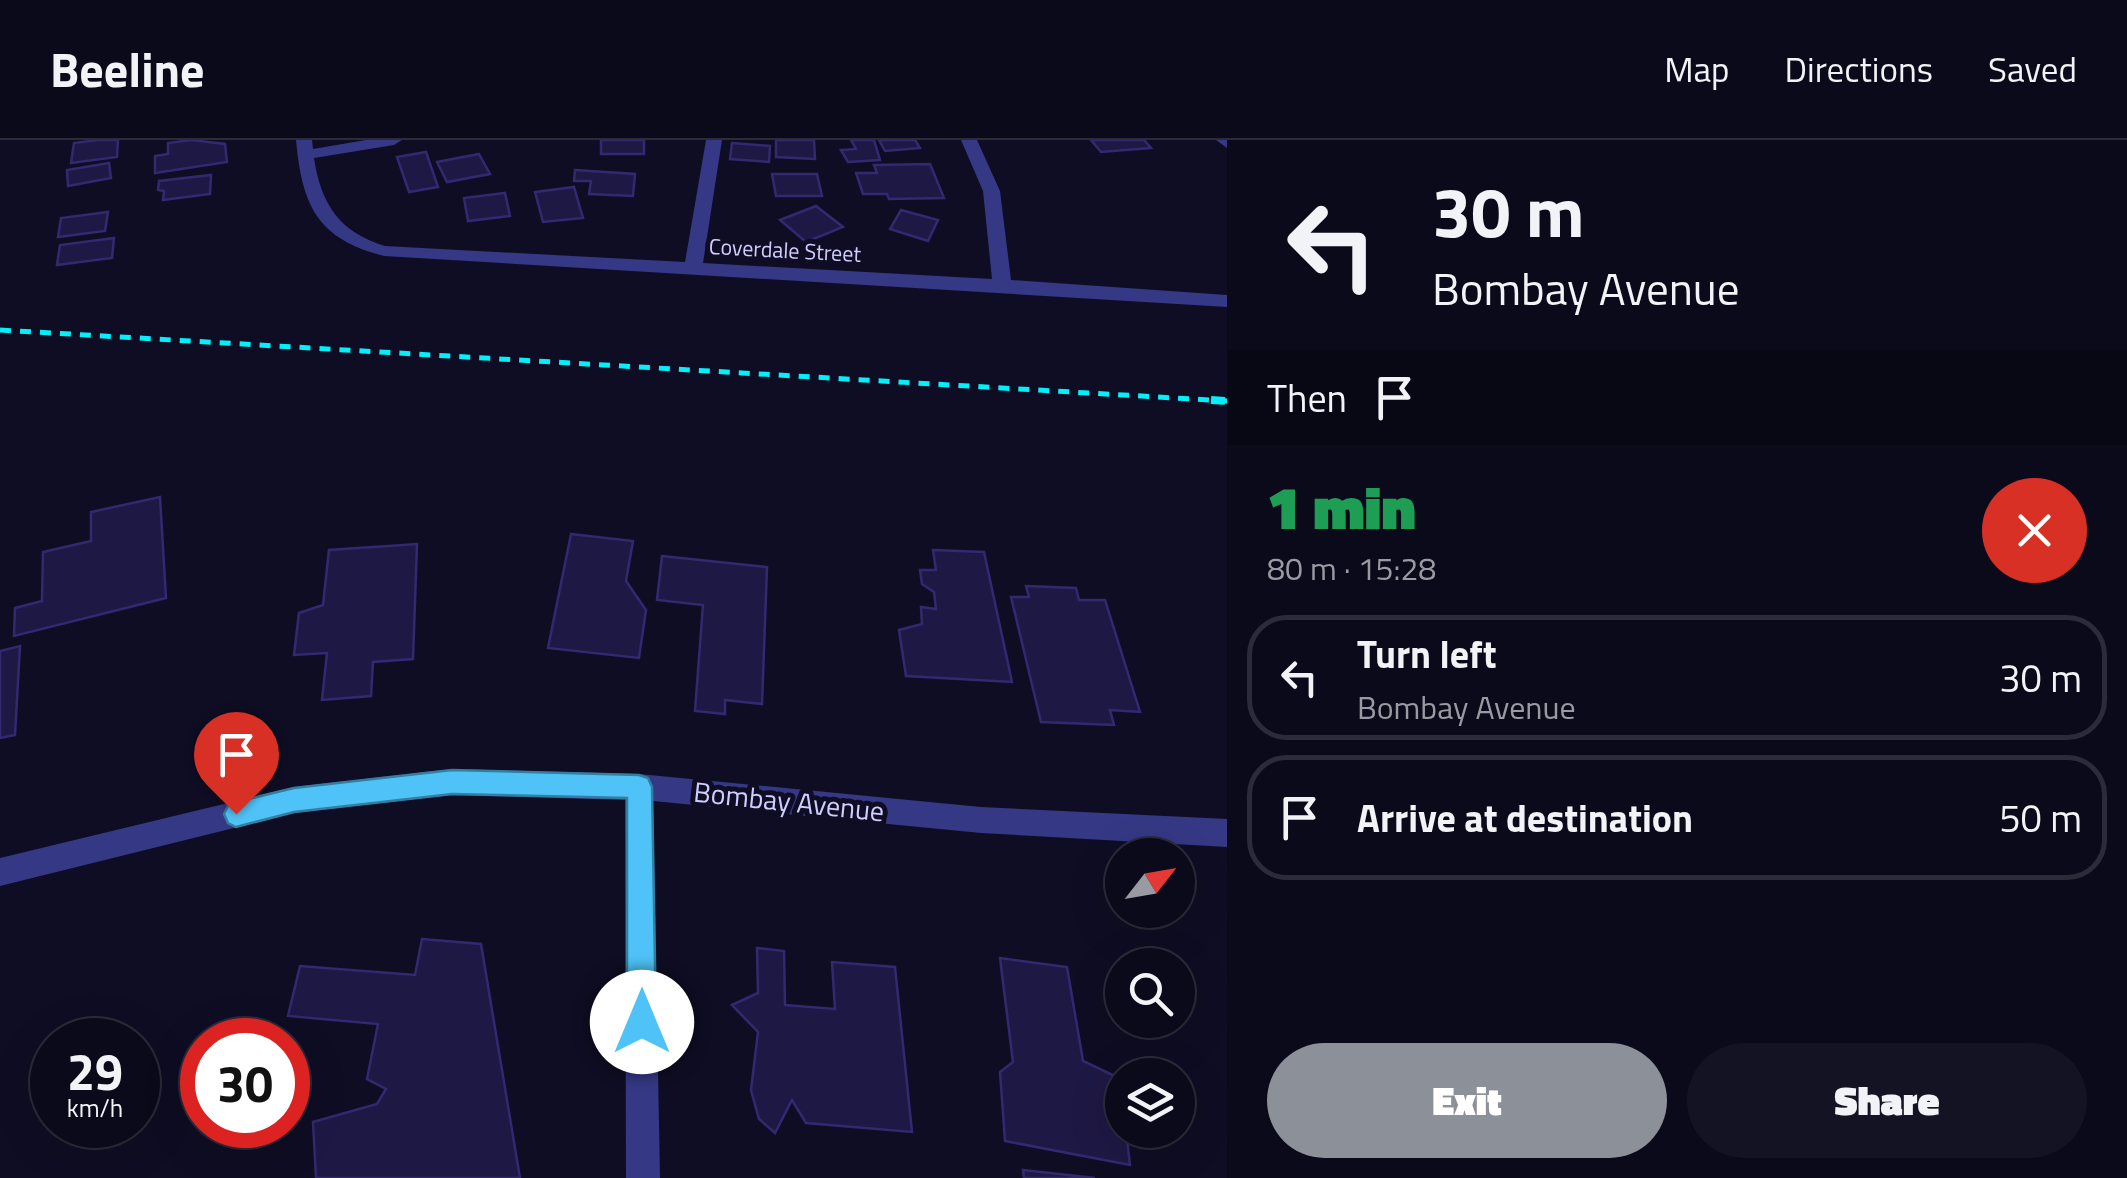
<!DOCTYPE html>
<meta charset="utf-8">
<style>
body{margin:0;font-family:"Titillium Web",sans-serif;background:#141323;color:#f1f3f6;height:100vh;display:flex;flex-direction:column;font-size:38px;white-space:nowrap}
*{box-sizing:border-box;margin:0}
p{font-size:32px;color:#9a9aa2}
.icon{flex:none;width:55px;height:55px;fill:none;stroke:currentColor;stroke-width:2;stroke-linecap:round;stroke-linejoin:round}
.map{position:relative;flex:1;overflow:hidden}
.panel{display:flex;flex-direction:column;background:#0b0a1a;width:900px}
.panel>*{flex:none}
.hud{background:#0b0a1a;color:#f1f3f6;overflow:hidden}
.needle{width:65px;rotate:59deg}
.tools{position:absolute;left:1105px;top:698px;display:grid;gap:20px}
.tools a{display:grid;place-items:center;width:90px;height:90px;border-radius:50%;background:#0b0a1a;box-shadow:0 10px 40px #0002,0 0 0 2px #2b2b39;font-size:50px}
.speed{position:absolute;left:30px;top:878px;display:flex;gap:20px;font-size:50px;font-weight:700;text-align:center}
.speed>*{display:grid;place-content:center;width:130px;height:130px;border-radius:50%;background:#0b0a1a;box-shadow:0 10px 40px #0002,0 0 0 2px #2b2b39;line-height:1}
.speed small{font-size:25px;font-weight:400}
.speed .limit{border:15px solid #d22;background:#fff;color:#111}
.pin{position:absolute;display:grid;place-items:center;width:85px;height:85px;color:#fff;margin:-102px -42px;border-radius:50% 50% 50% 0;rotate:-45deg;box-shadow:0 0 10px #0007}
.pin .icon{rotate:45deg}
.me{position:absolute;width:110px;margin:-55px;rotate:0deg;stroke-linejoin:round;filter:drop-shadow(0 0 8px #0008)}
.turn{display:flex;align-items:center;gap:35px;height:210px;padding:0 40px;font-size:45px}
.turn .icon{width:130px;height:130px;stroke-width:2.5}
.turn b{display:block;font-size:70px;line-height:85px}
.then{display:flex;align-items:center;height:95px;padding:0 40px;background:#0003;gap:20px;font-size:38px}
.round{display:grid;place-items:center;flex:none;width:105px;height:105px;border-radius:52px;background:#141323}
.head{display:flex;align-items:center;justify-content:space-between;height:170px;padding:0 40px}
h1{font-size:60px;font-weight:800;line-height:75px;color:#1e9e55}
.button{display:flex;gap:20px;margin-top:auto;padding:20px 40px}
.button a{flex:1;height:115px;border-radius:60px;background:#8c9099;color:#fff;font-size:40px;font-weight:800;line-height:115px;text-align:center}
.button a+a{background:#141323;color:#f1f3f6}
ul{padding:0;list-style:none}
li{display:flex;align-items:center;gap:30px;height:125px;margin:0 20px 15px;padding:0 20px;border:5px solid #2b2b39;border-radius:40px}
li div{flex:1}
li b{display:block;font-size:38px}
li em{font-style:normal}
header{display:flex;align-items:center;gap:60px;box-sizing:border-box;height:140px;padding:0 50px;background:#0b0a1a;border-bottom:2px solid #2b2b39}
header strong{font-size:48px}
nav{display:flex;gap:55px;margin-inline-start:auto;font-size:35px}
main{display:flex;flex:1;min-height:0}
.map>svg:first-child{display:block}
.building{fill:#1e1844;stroke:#322971;stroke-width:2.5}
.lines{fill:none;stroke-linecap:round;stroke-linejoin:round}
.minor{fill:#353884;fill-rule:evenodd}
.rail-far1{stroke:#00f1f9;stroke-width:5;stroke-dasharray:11 9;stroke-linecap:butt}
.rail{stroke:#00f1f9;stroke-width:8;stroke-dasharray:14 11;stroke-linecap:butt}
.route{fill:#4fc3f7;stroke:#337fa1;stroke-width:2.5}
.labels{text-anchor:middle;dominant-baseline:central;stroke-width:10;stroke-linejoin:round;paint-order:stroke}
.far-street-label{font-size:22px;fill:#d0ceff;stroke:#0f0d23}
.street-label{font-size:28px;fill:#d0ceff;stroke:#0f0d23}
</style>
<header>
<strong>Beeline</strong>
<nav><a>Map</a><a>Directions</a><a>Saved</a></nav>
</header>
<main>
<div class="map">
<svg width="1227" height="1038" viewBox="0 0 1227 1038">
<rect width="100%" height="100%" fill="#0f0d23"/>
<!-- building -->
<g class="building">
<polygon points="98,0 118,0 117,17 71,23 74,3"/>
<polygon points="191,0 225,4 227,22 155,33 155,16 168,14 168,3"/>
<rect x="601" y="0" width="43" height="14"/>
<polygon points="776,0 814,0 815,19 776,17"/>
<polygon points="851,0 874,0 880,20 848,22 841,10 856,9"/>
<polygon points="879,0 915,0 920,8 885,11"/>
<polygon points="1091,0 1144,0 1151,8 1101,12"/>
<polygon points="732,3 770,6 769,22 730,19"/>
<polygon points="426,12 438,47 409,52 397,17"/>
<polygon points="479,14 490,34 447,42 437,22"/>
<polygon points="109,23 111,38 68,46 67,30"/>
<polygon points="930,24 944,58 889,59 887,54 863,54 856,33 877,33 874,25"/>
<polygon points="575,30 635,34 633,56 589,54 591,41 574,41"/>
<polygon points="772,34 817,34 822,56 776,56"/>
<polygon points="211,35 210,54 163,60 164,51 158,50 159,41"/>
<polygon points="574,47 583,78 543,82 535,52"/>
<polygon points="505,53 510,76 468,81 464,58"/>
<polygon points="816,66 843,87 806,102 780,80"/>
<polygon points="901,70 938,80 928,101 890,89"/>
<polygon points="108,72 105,91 58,97 61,78"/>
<polygon points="114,98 112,118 57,125 60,105"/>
<polygon points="160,357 166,458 14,496 15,468 42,461 43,412 91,401 91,372"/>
<polygon points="571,394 633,401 626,441 646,470 639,518 548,508"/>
<polygon points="417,404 413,519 373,522 371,556 322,560 327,513 294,515 299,473 323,465 329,410"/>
<polygon points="933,410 984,412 1012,542 906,536 899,490 922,484 921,467 936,469 934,452 922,444 920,430 936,430"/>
<polygon points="662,416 767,427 762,564 725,560 725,574 695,571 703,465 657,460"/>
<polygon points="1026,446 1076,448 1079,460 1105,460 1140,572 1110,570 1114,585 1041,582 1011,457 1029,457"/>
<polygon points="20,506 15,595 0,598 0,511"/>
<polygon points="422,799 481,804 520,1038 316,1038 313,982 377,964 386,949 367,939 378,884 288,876 300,826 415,835"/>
<polygon points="757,808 784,811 785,865 835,869 832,822 895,827 912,992 806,983 792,960 775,993 759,979 751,950 758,892 732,865 758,853"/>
<polygon points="1000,818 1067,827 1083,921 1119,938 1122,990 1126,990 1130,1025 1005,1001 1000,932 1013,922"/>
<polygon points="1023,1030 1095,1038 1024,1038"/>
</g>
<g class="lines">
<!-- minor -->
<g class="minor">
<path d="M296 0H312L313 9 366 0H402L394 5 314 18C321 64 339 92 385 106L685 122 706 0H722L703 123 992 139 983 51 961 0H977L1000 51 1011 140 1227 155V167L384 116C317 99 302 65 296 0Z"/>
<polygon points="1216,0 1227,0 1227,8"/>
<polygon points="452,629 639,634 981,667 1227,679 1227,707 981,693 653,661 660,1038 626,1038 625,660 452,655 294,673 0,746 0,718 294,647"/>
</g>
<!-- rail-far1 -->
<polyline class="rail-far1" points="0,190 1227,261"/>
<!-- rail -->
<polyline class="rail" points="1211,260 1227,261"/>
</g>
<!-- route -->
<polygon class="route" points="452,630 639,635 648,638 652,647 656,882 652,892 642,896 631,892 627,882 627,658 452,654 294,672 236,687 228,683 224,674 228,666 236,662 294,648"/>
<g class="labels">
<!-- far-street labels -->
<g class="far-street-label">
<text transform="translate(785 110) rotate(3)">Coverdale Street</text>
</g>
<!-- street labels -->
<g class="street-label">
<text transform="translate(789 661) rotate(6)">Bombay Avenue</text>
</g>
</g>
</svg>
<div class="tools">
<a><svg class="needle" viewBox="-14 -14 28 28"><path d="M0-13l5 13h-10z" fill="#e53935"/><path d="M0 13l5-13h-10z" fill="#9a9aa2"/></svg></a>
<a><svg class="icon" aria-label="search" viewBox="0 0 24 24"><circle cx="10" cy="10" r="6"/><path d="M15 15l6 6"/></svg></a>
<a><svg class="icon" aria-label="layers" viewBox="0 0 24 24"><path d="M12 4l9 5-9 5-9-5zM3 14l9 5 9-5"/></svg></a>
</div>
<div class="speed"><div>29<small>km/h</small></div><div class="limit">30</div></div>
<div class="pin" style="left:236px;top:674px;background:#d93025"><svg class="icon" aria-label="arrive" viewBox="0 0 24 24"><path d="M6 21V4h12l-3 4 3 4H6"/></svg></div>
<svg class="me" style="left:642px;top:882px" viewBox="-20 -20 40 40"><circle r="19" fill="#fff"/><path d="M0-13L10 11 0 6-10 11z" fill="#4fc3f7"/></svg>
</div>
<section class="panel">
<div class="hud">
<div class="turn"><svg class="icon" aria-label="left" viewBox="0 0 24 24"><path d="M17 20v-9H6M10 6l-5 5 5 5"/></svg><div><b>30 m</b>Bombay Avenue</div></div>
<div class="then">Then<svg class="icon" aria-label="arrive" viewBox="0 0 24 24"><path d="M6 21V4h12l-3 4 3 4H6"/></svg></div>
</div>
<div class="head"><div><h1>1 min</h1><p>80 m · 15:28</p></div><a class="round" style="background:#d93025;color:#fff"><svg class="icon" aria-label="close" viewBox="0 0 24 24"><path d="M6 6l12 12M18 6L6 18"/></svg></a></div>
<ul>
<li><svg class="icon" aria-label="left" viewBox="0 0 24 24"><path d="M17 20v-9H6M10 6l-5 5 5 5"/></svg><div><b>Turn left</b><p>Bombay Avenue</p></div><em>30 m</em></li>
<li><svg class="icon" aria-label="arrive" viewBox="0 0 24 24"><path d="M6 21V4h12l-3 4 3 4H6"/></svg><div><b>Arrive at destination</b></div><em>50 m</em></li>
</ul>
<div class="button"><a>Exit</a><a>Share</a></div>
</section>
</main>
